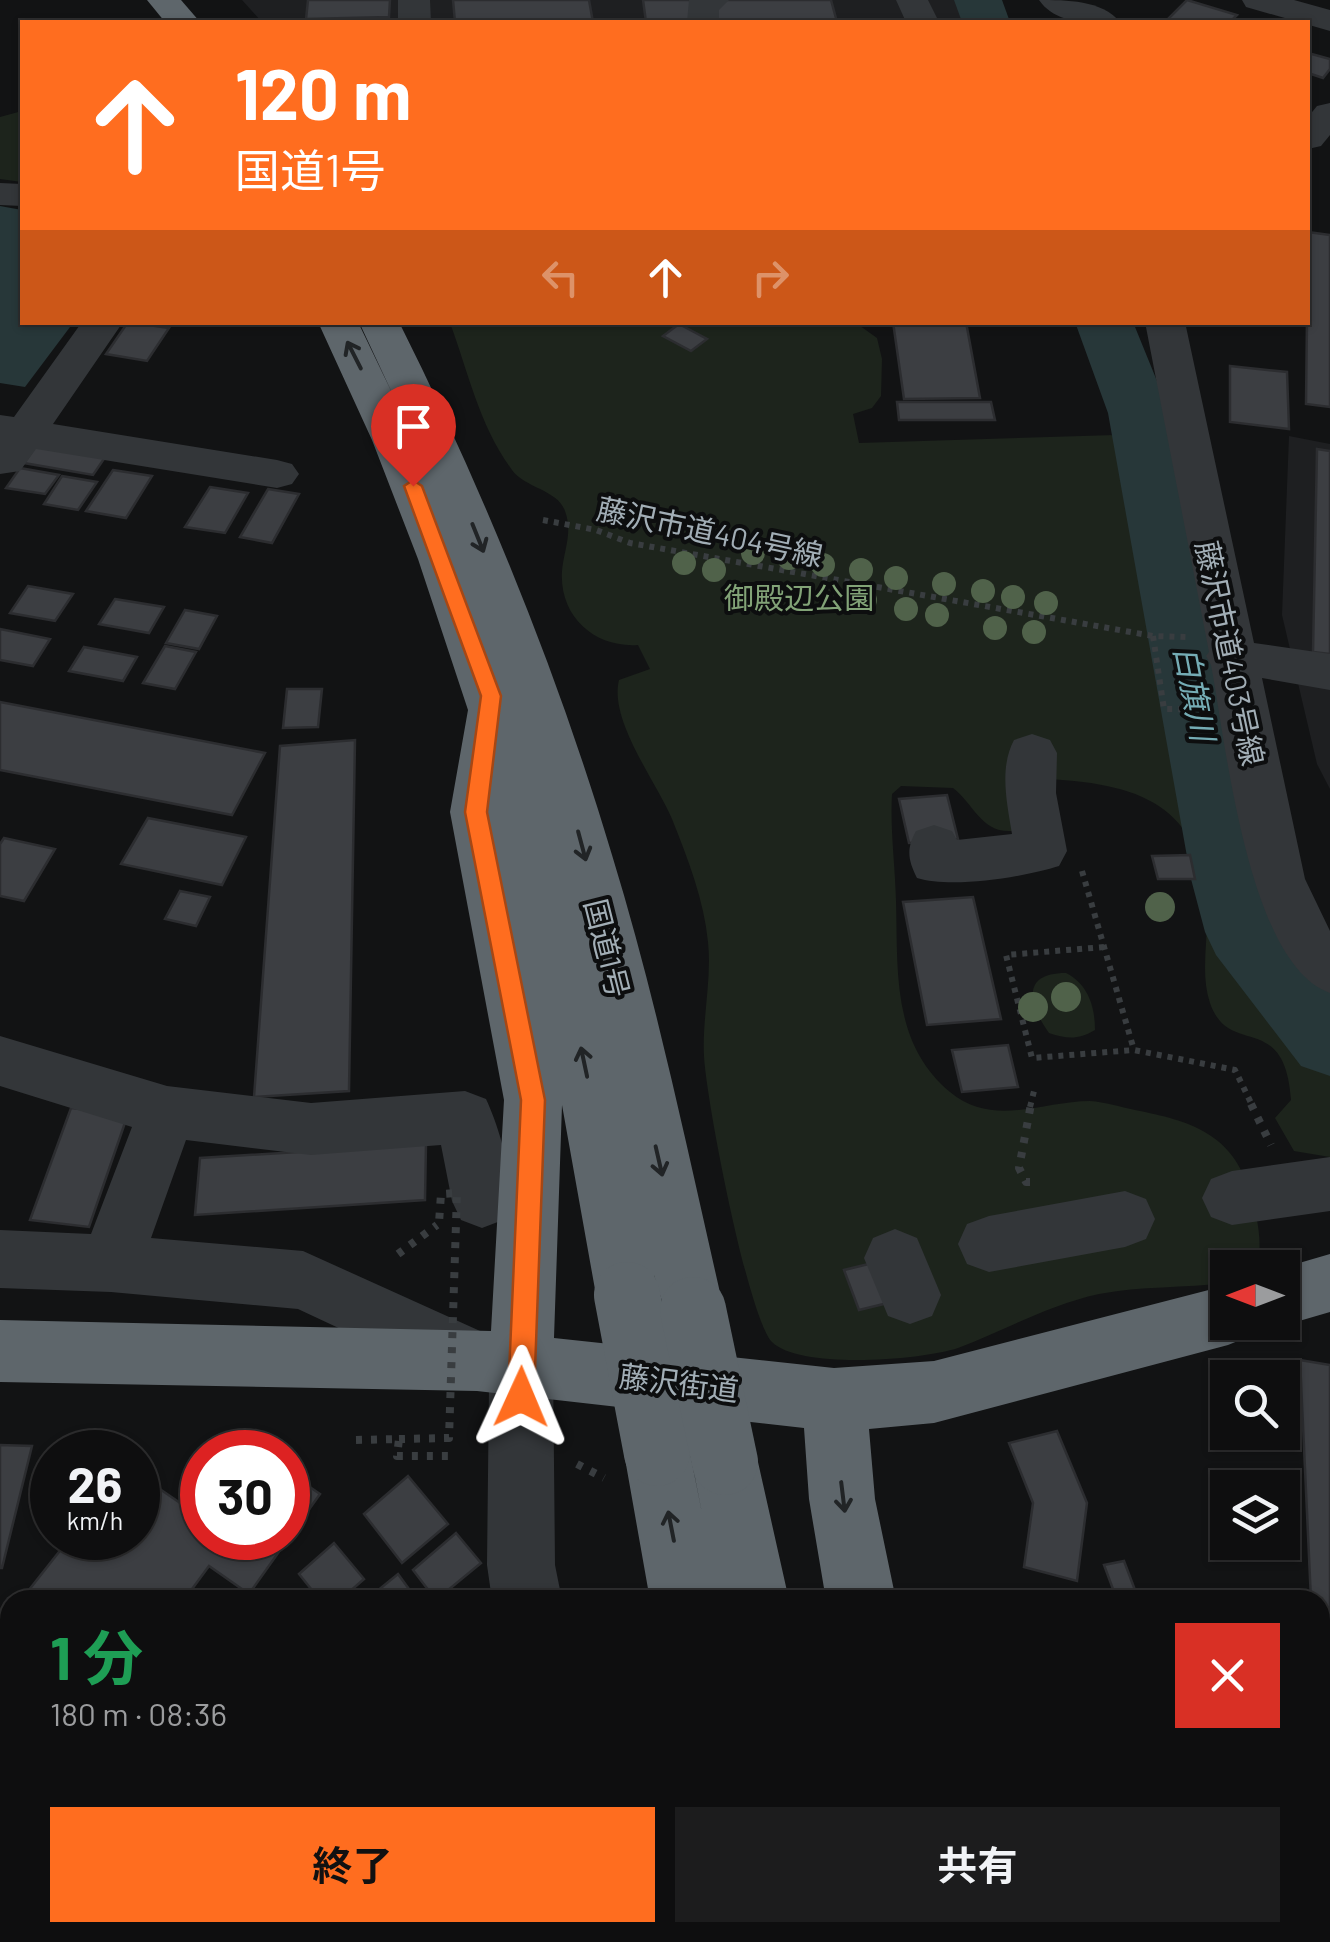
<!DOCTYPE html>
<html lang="ja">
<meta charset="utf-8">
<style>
body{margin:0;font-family:Barlow,"Noto Sans JP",sans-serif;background:#1c1c1d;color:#f1f3f6;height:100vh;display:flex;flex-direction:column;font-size:38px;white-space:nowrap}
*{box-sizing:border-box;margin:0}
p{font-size:32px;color:#9b9c9e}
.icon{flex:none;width:55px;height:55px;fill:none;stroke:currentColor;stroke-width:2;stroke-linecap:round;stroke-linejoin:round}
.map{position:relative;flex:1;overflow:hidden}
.panel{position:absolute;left:0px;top:1590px;width:1330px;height:352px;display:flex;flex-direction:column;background:#0e0e0f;border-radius:30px 30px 0 0;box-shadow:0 2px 8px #0004,0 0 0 2px #2e2e2f}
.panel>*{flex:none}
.banner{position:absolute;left:20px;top:20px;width:1290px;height:305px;border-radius:0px;box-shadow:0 2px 8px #0004,0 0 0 2px #2e2e2f;background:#ff6d1f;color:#fff;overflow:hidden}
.needle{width:65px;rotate:270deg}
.buttons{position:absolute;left:1210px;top:1250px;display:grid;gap:20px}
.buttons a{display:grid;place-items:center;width:90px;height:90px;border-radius:0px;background:#0e0e0f;box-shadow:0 2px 8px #0004,0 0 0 2px #2e2e2f;font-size:50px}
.speed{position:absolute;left:30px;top:1430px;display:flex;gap:20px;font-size:50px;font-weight:700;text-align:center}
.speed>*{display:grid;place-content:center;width:130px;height:130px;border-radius:50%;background:#0e0e0f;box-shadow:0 2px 8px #0004,0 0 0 2px #2e2e2f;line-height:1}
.speed small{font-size:25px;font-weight:400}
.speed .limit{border:15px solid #d22;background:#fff;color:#111}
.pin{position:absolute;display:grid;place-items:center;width:85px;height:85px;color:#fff;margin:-102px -42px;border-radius:50% 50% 50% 0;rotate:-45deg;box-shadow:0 0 10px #0007}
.pin .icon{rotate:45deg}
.me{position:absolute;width:110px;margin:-55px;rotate:1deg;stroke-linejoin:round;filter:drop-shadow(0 0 8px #0008)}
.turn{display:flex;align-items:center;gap:35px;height:210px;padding:0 50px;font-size:45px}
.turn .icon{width:130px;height:130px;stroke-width:2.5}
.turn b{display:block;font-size:70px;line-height:85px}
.lanes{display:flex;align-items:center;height:95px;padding:0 50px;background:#0003;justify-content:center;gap:50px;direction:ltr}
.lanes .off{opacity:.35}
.round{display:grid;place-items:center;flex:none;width:105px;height:105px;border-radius:0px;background:#1c1c1d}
.summary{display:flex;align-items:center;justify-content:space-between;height:170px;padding:0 50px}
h1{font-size:60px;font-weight:700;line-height:75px;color:#1e9e55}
.cta{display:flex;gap:20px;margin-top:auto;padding:20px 50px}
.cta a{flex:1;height:115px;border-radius:0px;background:#ff6d1f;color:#111;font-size:40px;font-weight:700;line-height:115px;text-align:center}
.cta a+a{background:#1c1c1d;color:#f1f3f6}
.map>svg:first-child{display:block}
.built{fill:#1e1f21}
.green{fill:#1d241c}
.water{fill:#273739}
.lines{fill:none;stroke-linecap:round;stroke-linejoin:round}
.river{fill:#273739;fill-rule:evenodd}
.building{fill:#3c3e42;stroke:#2c2d30;stroke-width:2.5}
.path-far1{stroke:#393d40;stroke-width:6;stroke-dasharray:5 6;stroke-linecap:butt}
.path{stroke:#393d40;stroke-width:8;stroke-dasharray:6 9;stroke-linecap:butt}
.minor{fill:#333639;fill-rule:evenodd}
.highway{fill:#5e666b;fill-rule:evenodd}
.path-bridge{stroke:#393d40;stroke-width:8;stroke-dasharray:6 9;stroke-linecap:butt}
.highway-bridge{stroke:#5e666b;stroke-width:66}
.tree{fill:#50624a}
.oneway{stroke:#212426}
.route{fill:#ff6d1f;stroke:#a64714;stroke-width:2.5}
.labels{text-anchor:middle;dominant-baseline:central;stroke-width:8;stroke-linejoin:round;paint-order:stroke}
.street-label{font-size:30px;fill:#a2aeb6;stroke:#0d0e0f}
.park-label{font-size:30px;fill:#82a377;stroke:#0d0e0f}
.water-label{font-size:32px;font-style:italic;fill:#75acb5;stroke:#0d0e0f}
</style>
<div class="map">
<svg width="1330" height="1942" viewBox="0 0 1330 1942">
<rect width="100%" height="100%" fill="#121314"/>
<!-- built -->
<g class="built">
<polygon points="242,0 958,0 967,22 262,22"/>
<polygon points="1289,436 1330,444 1330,789 1317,764 1282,615"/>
</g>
<!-- green -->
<g class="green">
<polygon points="22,111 22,182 0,179 0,117"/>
<path d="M450 323H856L877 338 882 359 881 396 872 408 853 414 859 443 1115 435 1161 617 1175 689 1179 759 1195 805 1202 847 1240 953 1284 1019 1330 1069V1157L1294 1151 1275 1118 1291 1100C1285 1009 1229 1059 1210 1003 1201 976 1207 947 1207 919 1206 810 1148 784 1047 779L1012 831C981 833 974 804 953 788L901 786 892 794C890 830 895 864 896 901 898 969 891 1043 950 1092 993 1128 1043 1101 1090 1101 1105 1102 1120 1107 1135 1110 1190 1121 1233 1133 1250 1193 1257 1215 1264 1246 1256 1267L1228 1268 1227 1283C1185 1288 1140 1286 1099 1294 1048 1305 1006 1330 958 1348 922 1360 800 1370 772 1342 748 1317 706 1099 704 1056 702 1018 712 980 708 942 704 900 688 859 672 819 656 781 609 721 619 680L650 669 638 645C595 648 559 617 562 571 564 549 573 533 565 511 558 490 525 488 512 470 479 425 469 374 450 323Z"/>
<path d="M1066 973C1088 984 1095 1007 1095 1030 1078 1040 1067 1039 1049 1033 1029 1005 1020 973 1066 973Z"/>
<polygon points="10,1811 10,1931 0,1942 0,1814"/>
</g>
<!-- water -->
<polygon class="water" points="0,206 22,210 22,322 73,323 25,387 0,383"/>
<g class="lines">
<!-- river -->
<g class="river">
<polygon points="954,0 1002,0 1010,22 962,22"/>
<polygon points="1075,322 1133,322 1170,413 1267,879 1279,918 1330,981 1330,1076 1301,1066 1216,955 1205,932 1191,879 1108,413"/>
</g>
</g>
<!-- building -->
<g class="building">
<polygon points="308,0 390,0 389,17 306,19"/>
<polygon points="453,0 589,0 593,22 455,22"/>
<polygon points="643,0 831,0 837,22 646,22"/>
<polygon points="1187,0 1237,15 1230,22 1165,22"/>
<polygon points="1308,53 1330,59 1330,69 1323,78 1308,73"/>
<polygon points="1308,232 1330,235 1330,407 1306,404"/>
<polygon points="128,322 169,328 147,361 106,354"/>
<polygon points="893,322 966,322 980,398 904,399"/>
<polygon points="679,324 707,339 691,351 663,336"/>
<polygon points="1230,366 1287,372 1289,429 1230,422"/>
<polygon points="897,402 991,402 995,420 899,420"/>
<polygon points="39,441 108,453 93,475 24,463"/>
<polygon points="1317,449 1330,451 1330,654 1313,652"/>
<polygon points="20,468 59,475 45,494 6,488"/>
<polygon points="113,470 152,476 126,518 86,511"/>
<polygon points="62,476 97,482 78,510 44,504"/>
<polygon points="210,487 248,493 225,533 185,527"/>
<polygon points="268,489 299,494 272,543 240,537"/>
<polygon points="28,586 73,594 55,621 10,613"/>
<polygon points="115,599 164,607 149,633 99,624"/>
<polygon points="185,610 217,616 199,649 166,643"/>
<polygon points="0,629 50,639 33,666 0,660"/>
<polygon points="165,646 196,652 175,689 143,683"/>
<polygon points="84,647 137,657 123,681 69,671"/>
<polygon points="287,689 322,689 318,727 283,728"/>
<polygon points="0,702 265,753 232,815 0,770"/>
<polygon points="355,740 349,1091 254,1097 280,746"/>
<polygon points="947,795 958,839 909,843 899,799"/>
<polygon points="148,818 246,837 222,885 121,864"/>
<polygon points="4,838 55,849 24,901 0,896 0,844"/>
<polygon points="1190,855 1195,879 1158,879 1152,856"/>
<polygon points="180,891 210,897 196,926 165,919"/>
<polygon points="973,897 1001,1019 927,1025 903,902"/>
<polygon points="1008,1045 1018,1087 962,1092 952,1050"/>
<polygon points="71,1108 128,1114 89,1227 30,1220"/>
<polygon points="426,1144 425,1200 195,1215 200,1158"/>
<polygon points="881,1261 896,1301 859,1310 844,1270"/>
<polygon points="1300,1360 1330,1365 1330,1628 1320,1626 1320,1600 1311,1600"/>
<polygon points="1228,1381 1228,1418 1212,1385"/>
<polygon points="1057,1431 1087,1503 1077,1581 1024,1567 1033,1503 1009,1443"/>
<polygon points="0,1445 32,1446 2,1568 0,1568"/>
<polygon points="288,1472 320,1494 249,1594 209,1566 184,1600 21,1600 70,1538 138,1538 138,1474 189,1509 202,1491 202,1538 288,1538"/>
<polygon points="408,1476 448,1524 402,1563 364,1514"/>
<polygon points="456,1533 481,1563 436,1600 413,1570"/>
<polygon points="334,1543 364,1579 340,1600 320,1600 299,1574"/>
<polygon points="1124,1561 1138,1598 1117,1600 1104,1565"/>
<polygon points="398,1574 417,1600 366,1600"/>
<polygon points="10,1613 10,1721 0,1713 0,1626"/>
<polygon points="1320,1753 1330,1757 1330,1942 1265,1942 1266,1932 1320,1932"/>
<polygon points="317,1932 404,1932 401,1942 314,1942"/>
<polygon points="148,1934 213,1942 147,1942"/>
</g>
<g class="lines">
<!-- path-far1 -->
<g class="path-far1">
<polyline points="543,520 596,530 630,543 1153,636 1186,637"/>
<polyline points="1153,636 1164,709 1189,709"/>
<polyline points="1082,871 1134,1050"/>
<polyline points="1104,947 1006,955 1032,1058 1134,1050 1235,1070 1253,1107"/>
<polyline points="1030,1107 1034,1091"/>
</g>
<!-- path -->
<g class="path">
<polyline points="1251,1104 1271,1145"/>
<polyline points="1030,1182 1026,1182 1019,1168 1031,1104"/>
<polyline points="398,1254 437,1225"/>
<polyline points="356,1440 399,1439 397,1456 450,1456"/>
<polyline points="577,1464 604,1478"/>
</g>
<!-- minor -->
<g class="minor">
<polygon points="398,0 430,0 431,22 398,22"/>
<polygon points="689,0 729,0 719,10 719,22 687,22"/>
<polygon points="896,0 928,0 939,22 906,22"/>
<path d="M1039 0C1066 0 1102 0 1120 22 1093 24 1056 25 1039 0Z"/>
<polygon points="1242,0 1294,0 1330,10 1330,31 1246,7"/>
<polygon points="1330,103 1330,135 1321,146 1308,149 1308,117 1317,106"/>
<polygon points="0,183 22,184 22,206 0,205"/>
<polygon points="82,322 123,322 53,424 277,460 292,464 299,474 292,484 277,488 36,449 20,471 0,474 0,415 14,417"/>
<path d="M1145 322H1185L1254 643 1330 654V690L1262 678 1305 879 1330 931V993C1248 965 1226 743 1211 665L1206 656 1209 652Z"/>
<path d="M1032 734 1050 740 1057 753 1056 793 1067 851 1059 866C1024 877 952 889 917 878 908 860 906 849 916 831L934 825 952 831 957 840 1012 834C1007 803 999 768 1014 740Z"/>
<path d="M0 1036 167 1086 311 1103 465 1091 486 1099C501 1132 518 1187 503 1220L482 1228 461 1220 452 1201 441 1145 311 1155 186 1140 151 1238 303 1251 500 1340 521 1332 544 1341 553 1363 555 1565 562 1600H492L487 1565 489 1386 477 1391 454 1382 298 1309 111 1292 0 1288V1230L91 1234 132 1127 0 1086Z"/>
<polygon points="1330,1157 1330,1211 1232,1225 1211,1217 1202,1198 1211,1179 1232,1171"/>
<polygon points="1125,1191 1146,1199 1155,1219 1146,1239 1125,1247 989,1272 967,1264 958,1244 967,1224 989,1216"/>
<polygon points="895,1229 917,1238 941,1295 932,1316 910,1324 888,1316 864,1258 873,1238"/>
<polygon points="26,1932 106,1932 102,1942 22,1942"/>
<polygon points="237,1932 314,1932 313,1942 235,1942"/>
<polygon points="543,1932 619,1932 621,1942 543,1942"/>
</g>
<!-- highway -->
<g class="highway">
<polygon points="147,0 181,0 200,22 165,22"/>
<path d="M318 322H358L394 397 359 322H399C485 494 557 671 612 855 658 1005 689 1158 724 1310L715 1331 693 1340 671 1331 654 1275 658 1295 649 1316 627 1324 605 1316 596 1295 562 1105 554 1338 834 1368 934 1361 1228 1285V1322H1256L1250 1336 1228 1345 934 1423 869 1429 875 1499 896 1600H826L809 1499 804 1428 477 1391 0 1382V1320L491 1331 504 1100 450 812 468 710 418 559 372 440Z"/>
<polygon points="1330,1254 1330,1312 1282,1326 1272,1322 1282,1322 1282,1268"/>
<polygon points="657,1420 680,1430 690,1453 702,1513 692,1462 702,1439 725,1429 748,1439 758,1462 789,1600 650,1600 624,1453 634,1430"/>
<polygon points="710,1932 862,1932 864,1942 711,1942"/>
<polygon points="892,1932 969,1932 971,1942 893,1942"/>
</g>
<!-- path-bridge -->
<polyline class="path-bridge" points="399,1439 449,1438 457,1193 441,1194 439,1223"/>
<!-- highway-bridge -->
<g class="highway-bridge">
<polyline points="627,1295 657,1453"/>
<polyline points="693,1310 725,1462"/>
</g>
</g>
<!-- trees -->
<g class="tree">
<circle cx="753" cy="553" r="12"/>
<circle cx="789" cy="558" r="12"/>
<circle cx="684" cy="563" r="12"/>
<circle cx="823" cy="565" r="12"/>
<circle cx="714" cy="570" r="12"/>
<circle cx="861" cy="570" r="12"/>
<circle cx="896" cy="578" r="12"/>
<circle cx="944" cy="584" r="12"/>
<circle cx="983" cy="591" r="12"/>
<circle cx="1013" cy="597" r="12"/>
<circle cx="865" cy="600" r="12"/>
<circle cx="1046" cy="603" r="12"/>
<circle cx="906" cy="609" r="12"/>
<circle cx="937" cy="615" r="12"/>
<circle cx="995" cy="628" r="12"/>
<circle cx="1034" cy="632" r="12"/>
<circle cx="1160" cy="907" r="15"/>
<circle cx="1066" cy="997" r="15"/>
<circle cx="1033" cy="1007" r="15"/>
</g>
<!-- one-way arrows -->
<defs><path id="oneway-shaft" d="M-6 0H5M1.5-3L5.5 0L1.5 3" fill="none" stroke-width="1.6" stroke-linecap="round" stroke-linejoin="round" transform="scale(2.5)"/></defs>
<g class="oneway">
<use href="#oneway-shaft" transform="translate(354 355) rotate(-117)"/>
<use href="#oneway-shaft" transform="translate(478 538) rotate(68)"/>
<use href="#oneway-shaft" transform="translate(582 846) rotate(75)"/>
<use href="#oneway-shaft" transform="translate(584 1062) rotate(-102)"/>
<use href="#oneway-shaft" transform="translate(659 1161) rotate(77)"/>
<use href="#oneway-shaft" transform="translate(843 1497) rotate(83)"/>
<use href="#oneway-shaft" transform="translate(671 1526) rotate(-101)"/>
</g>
<!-- route -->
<polygon class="route" points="413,480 422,486 501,696 487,812 545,1100 534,1397 530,1406 521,1410 512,1406 508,1397 521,1100 465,812 481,696 404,486"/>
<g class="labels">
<!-- street labels -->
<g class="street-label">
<text transform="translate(710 531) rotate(12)">藤沢市道404号線</text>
<text transform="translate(1231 653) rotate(78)">藤沢市道403号線</text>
<text transform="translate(608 948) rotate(76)">国道1号</text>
<text transform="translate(679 1382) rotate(7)">藤沢街道</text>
</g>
<!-- park labels -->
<g class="park-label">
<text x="799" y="597">御殿辺公園</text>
</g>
<!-- water labels -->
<g class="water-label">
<text transform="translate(1196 693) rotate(79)">白旗川</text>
</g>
</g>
</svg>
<div class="buttons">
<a><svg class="needle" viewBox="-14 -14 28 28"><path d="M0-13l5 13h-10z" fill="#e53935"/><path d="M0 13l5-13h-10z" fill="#9b9c9e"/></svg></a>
<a><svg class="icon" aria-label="search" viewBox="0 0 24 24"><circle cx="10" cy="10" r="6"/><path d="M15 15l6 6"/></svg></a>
<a><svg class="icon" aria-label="layers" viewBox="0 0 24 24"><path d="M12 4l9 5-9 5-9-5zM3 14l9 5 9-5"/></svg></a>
</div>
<div class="speed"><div>26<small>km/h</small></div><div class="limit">30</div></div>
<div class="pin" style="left:413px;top:486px;background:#d93025"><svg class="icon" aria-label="arrive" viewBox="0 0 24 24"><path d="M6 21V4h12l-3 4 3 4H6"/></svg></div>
<svg class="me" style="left:521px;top:1397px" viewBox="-20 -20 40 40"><path d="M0-17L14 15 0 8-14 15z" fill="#ff6d1f" stroke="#fff" stroke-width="4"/></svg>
<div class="banner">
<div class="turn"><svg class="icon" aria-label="ahead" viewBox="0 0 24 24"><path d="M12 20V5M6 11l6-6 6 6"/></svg><div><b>120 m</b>国道1号</div></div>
<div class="lanes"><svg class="icon off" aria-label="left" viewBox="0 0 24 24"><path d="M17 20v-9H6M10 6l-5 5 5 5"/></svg><svg class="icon" aria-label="ahead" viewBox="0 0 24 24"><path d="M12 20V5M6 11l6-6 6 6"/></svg><svg class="icon off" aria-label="right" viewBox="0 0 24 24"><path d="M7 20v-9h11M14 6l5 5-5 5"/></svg></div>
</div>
<section class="panel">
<div class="summary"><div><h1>1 分</h1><p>180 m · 08:36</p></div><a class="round" style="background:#d93025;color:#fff"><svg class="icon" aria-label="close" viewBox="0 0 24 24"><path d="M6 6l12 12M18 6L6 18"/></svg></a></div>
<div class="cta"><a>終了</a><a>共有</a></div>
</section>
</div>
